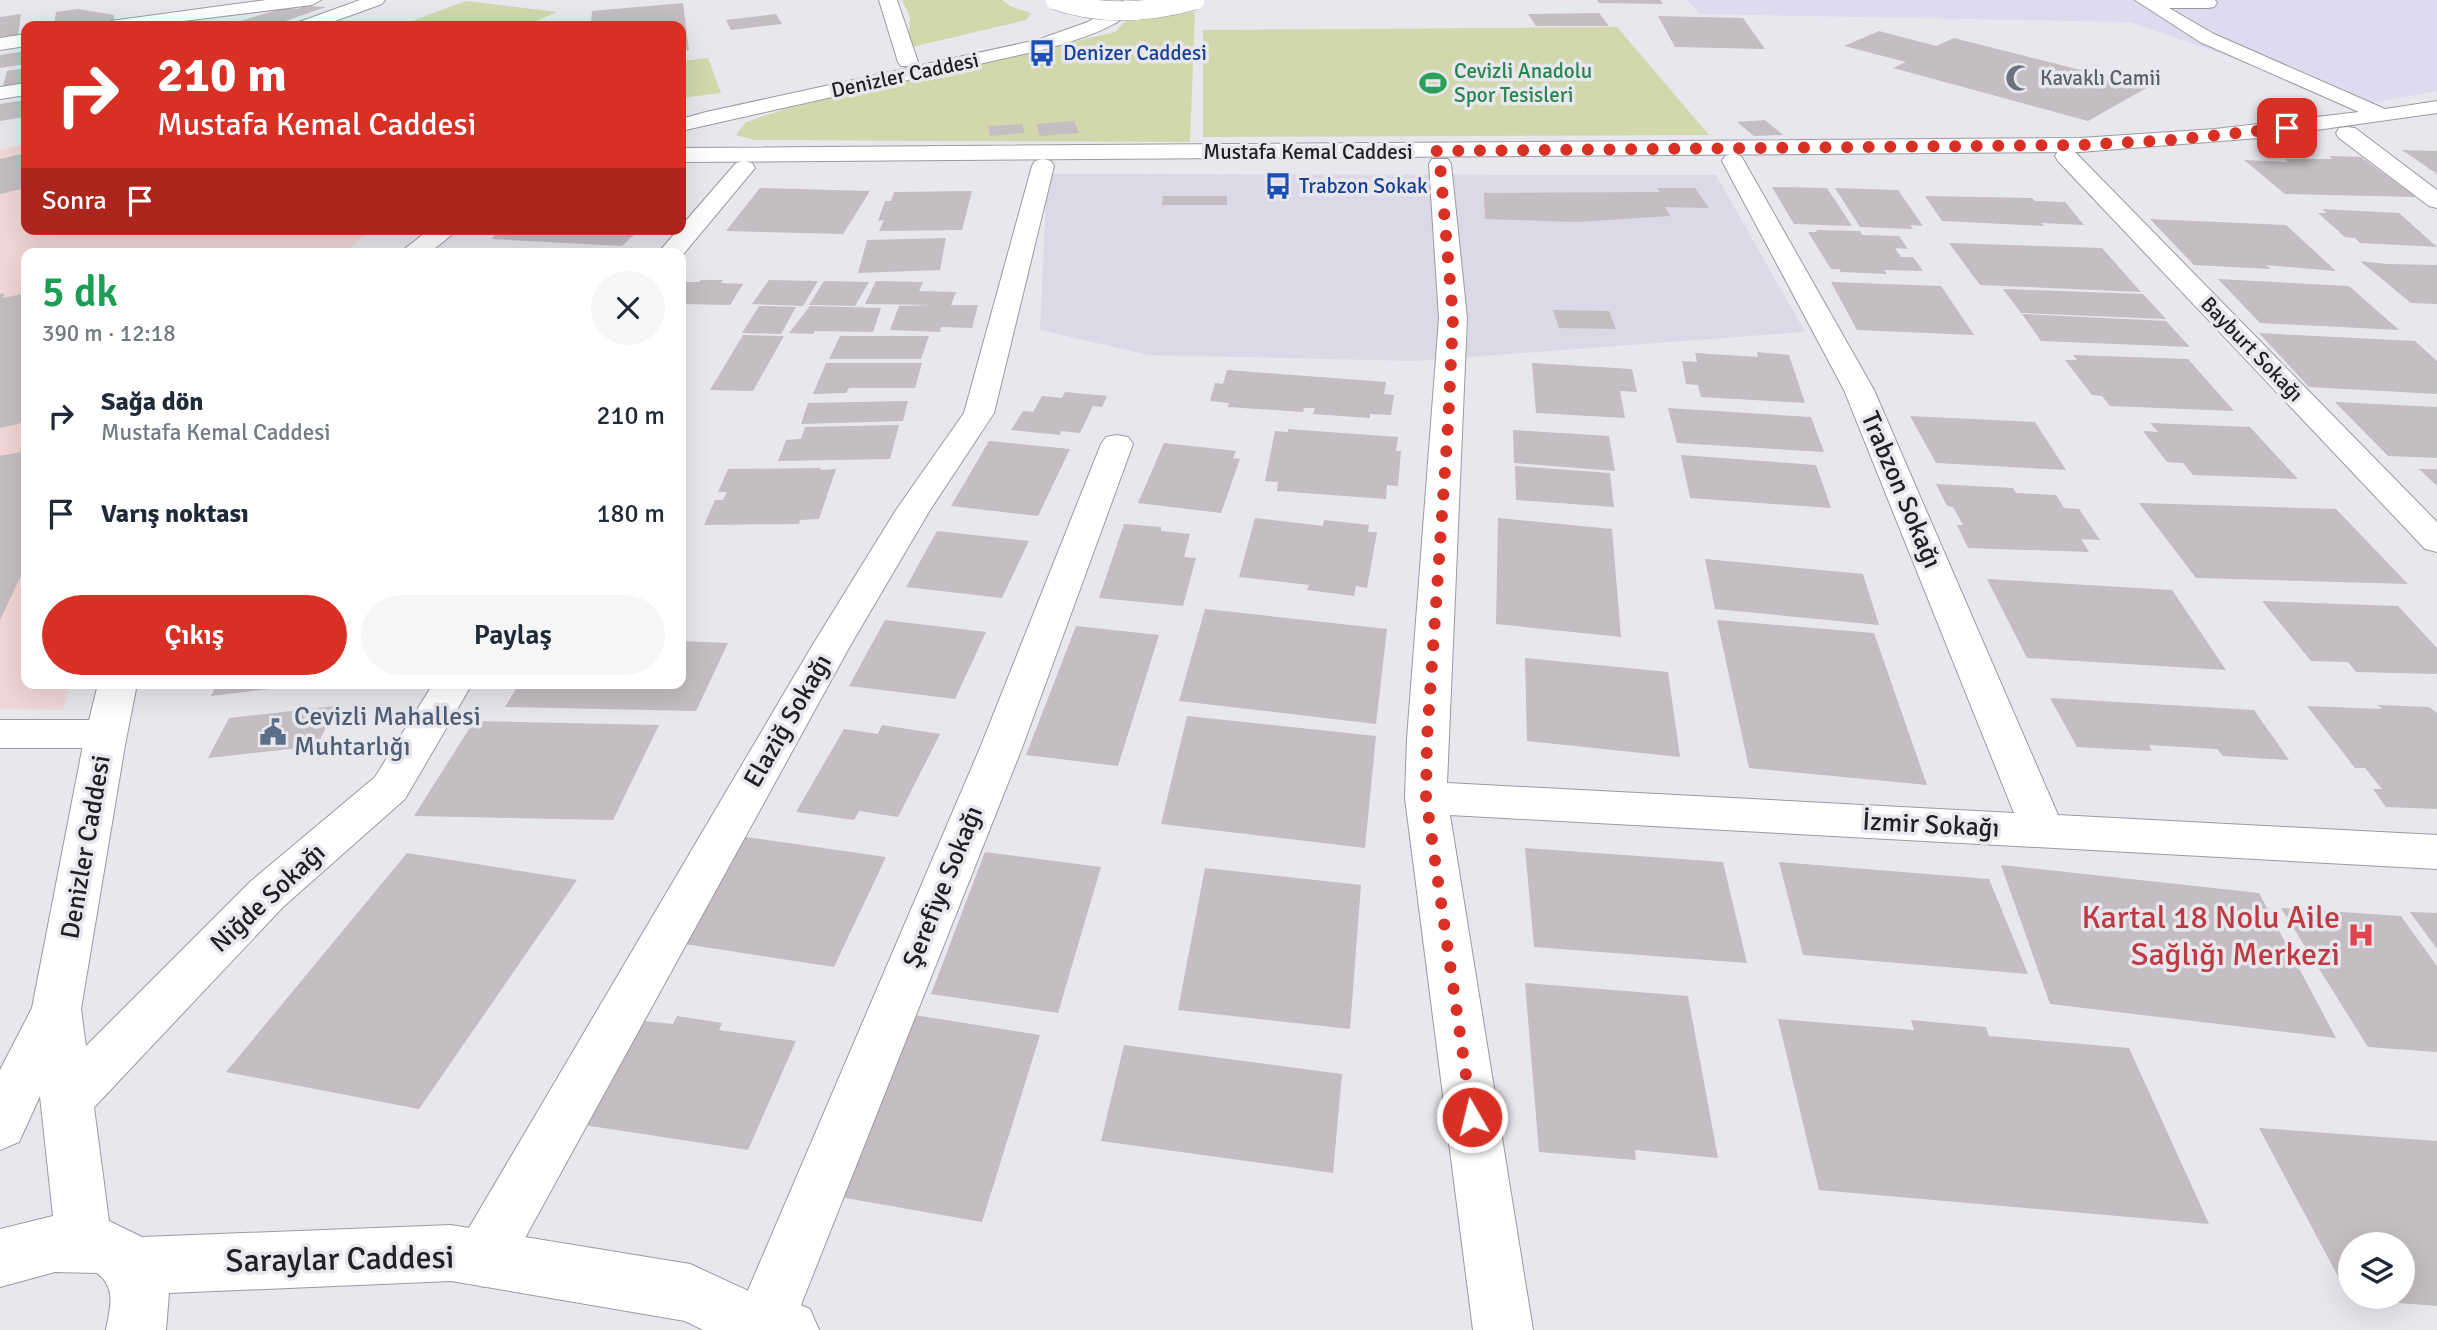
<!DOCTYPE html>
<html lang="tr">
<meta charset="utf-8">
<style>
body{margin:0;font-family:Signika,sans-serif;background:#f6f6f7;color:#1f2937;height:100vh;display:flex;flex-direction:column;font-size:26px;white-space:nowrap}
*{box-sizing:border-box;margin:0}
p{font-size:23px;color:#747a83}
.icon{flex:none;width:38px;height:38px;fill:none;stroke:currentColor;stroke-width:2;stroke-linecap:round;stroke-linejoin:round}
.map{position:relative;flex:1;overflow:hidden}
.details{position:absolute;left:21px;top:248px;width:665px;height:441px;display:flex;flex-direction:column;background:#fff;border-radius:14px;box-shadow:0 7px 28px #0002}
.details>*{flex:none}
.top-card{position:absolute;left:21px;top:21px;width:665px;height:214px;border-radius:14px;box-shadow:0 7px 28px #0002;background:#d93025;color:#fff;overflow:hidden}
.controls{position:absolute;left:2338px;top:1232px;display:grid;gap:14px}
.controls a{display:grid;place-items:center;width:77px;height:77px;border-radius:50%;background:#fff;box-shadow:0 7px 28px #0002;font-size:35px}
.pin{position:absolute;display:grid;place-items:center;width:60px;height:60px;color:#fff;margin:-30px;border-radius:14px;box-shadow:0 4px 10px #0006}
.me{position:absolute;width:77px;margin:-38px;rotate:352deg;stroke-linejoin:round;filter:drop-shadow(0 0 5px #0008)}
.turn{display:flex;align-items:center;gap:24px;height:147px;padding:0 21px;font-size:32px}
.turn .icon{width:91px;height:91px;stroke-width:2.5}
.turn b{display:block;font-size:49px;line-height:60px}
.then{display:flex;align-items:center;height:66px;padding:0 21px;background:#0003;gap:14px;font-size:26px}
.round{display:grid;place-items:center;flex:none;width:74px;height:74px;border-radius:37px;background:#f6f6f7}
.head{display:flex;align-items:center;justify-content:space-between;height:119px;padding:0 21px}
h1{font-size:42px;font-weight:600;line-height:52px;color:#1e9e55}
.action{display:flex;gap:14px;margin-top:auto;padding:14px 21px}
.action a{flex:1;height:80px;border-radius:42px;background:#d93025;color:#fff;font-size:28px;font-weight:600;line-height:80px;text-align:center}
.action a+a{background:#f6f6f7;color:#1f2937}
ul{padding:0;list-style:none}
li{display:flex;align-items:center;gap:21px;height:98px;padding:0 21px}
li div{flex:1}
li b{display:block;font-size:26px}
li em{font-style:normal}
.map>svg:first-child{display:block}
.built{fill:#dbd9e7}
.education{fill:#f1d7d5}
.medical{fill:#dfdaf0}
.green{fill:#d2d8ac}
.building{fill:#c4bdc2;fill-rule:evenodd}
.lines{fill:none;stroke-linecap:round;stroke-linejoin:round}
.street-casing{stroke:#9b9aa1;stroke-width:2}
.secondary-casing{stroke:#9b9aa1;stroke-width:2}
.street{fill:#fff;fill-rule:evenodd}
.secondary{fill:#fff;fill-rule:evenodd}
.secondary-bridge-casing{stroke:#9b9aa1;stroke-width:20;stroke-linecap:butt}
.secondary-bridge{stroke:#fff;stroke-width:19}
.route{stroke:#d93025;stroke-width:12;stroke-dasharray:0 21.6}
.labels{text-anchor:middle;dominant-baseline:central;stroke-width:7;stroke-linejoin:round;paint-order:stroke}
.far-transit-label{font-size:21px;fill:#164399;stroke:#e8e7ee;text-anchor:start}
.far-leisure-label{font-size:21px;fill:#27864d;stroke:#e8e7ee;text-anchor:start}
.far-street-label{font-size:21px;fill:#212023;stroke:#e8e7ee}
.far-worship-label{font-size:21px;fill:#5b616d;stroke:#e8e7ee;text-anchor:start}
.street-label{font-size:26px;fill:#212023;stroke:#e8e7ee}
.service-label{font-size:26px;fill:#4e5e75;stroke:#e8e7ee;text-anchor:start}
.near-health-label{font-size:32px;fill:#be3a42;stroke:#e8e7ee;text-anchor:end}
.near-street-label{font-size:32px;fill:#212023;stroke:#e8e7ee}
</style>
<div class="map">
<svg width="2437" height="1330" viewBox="0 0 2437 1330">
<rect width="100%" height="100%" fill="#e8e7ee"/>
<!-- built -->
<polygon class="built" points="1047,174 1716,175 1805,332 1415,361 1149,355 1040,330"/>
<!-- education -->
<polygon class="education" points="26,144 26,229 371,229 344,254 26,254 26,684 70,684 63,710 0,709 0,150"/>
<!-- medical -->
<polygon class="medical" points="1687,0 2437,0 2437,91 2366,104 2130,22 1700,14"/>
<!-- green -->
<g class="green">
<polygon points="902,0 1002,0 1012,7 1031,13 1026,20 908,48 910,17"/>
<polygon points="466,1 557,12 525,26 399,26"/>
<polygon points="1195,12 1190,142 754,140 736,135 746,122 788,108 1115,32 1133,14"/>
<polygon points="1617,27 1709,135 1203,137 1203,30"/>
<polygon points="708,58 721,93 681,98 681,61"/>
</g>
<!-- building -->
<g class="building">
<polygon points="1597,0 1660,0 1663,4 1599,3"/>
<polygon points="683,3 689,50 681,51 681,26 591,26 592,11"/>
<polygon points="306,6 326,7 271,26 228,25 286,7 297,9"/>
<polygon points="78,9 114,15 114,20 69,26 54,25 56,12"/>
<polygon points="1599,13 1609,26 1536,26 1528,14"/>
<polygon points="21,14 18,37 0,40 0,17"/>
<polygon points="776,14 782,24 731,30 726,20"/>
<polygon points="1658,16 1743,18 1765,49 1675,47"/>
<polygon points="1879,31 1936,46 1954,38 2148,87 2088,121 1893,68 1906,62 1844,46"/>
<polygon points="26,51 26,64 0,68 0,55"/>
<polygon points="26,68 26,83 3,86 7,71"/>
<polygon points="25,100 25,117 0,121 0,104"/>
<polygon points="1765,120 1783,135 1754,136 1737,122"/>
<polygon points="1074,121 1079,133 1040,136 1036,124"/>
<polygon points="1022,124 1025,133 990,136 988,126"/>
<polygon points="2402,150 2437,151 2437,174"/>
<polygon points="26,153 26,188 0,194 0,159"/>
<polygon points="2329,156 2361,157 2416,197 2285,194 2244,160 2288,162 2285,159 2332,159"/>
<polygon points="1772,187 1827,188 1852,226 1794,224"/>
<polygon points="760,188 870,191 843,234 726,231"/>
<polygon points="1657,188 1695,188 1709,208 1665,207 1670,216 1576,222 1485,219 1484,193 1660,192"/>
<polygon points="1835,188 1898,190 1923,226 1910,225 1913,229 1860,227"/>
<polygon points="972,191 962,230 879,231 884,220 878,221 885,201 891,201 894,192"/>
<polygon points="1163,196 1227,196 1227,205 1162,205"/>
<polygon points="1925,196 2032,198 2035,201 2065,202 2084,225 2041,223 2044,226 1942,221"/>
<polygon points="2322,209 2399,213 2437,247 2360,243 2355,238 2345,237 2318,213 2327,213"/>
<polygon points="2150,219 2286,225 2336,271 2266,265 2271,269 2194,265"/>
<polygon points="502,229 640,229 622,246 491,239"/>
<polygon points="1816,230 1860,231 1862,235 1899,236 1908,249 1895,248 1901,257 1913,257 1923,271 1884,270 1887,274 1841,272 1839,269 1831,269 1808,232 1817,232"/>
<polygon points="946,238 940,270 858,273 867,240"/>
<polygon points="1949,243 2102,248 2141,292 1980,285"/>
<polygon points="2360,261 2386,264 2437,265 2437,304 2411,303"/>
<polygon points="2218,279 2349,286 2399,330 2260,323"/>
<polygon points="701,280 723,280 721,283 743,284 730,305 681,304 681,282 699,282"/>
<polygon points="769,280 818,281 803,306 752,304"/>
<polygon points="824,281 869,282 855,306 809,305"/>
<polygon points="876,281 923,282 919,291 956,292 951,305 978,305 972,328 941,327 940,332 890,330 899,306 934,305 865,304"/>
<polygon points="1831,282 1941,286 1974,335 1857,330"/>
<polygon points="2003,289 2143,294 2166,319 2021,313"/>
<polygon points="4,293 3,298 26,293 26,422 0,428 0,294"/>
<polygon points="759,306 796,307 781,334 742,333"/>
<polygon points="810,306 881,308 873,332 815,331 813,334 789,333"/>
<polygon points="1553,310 1609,311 1616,329 1559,328"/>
<polygon points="2022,314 2166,321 2190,347 2041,341"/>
<polygon points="2259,333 2415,341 2437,361 2437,394 2309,387"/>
<polygon points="743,335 784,336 753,391 710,390"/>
<polygon points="840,336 929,336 921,359 829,359"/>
<polygon points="1757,352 1789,355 1805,403 1701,397 1698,385 1686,384 1682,361 1697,362 1695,353 1758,357"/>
<polygon points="2073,355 2188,359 2234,411 2110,406 2102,396 2092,395 2065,360 2077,360"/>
<polygon points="826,363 922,363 915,388 849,388 846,393 813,394"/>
<polygon points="1532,363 1632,369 1637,392 1620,391 1625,418 1536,413"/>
<polygon points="1227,370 1386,382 1384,394 1394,395 1391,415 1370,414 1370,418 1313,414 1315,408 1304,408 1303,412 1228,407 1229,403 1210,401 1215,383 1223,384"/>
<polygon points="1065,392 1107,396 1102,407 1093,406 1080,433 1061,431 1060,435 1011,430 1023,411 1033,412 1042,396 1062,398"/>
<polygon points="908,401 903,421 801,424 808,403"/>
<polygon points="2335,402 2437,407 2437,458 2388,456"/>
<polygon points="1668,408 1811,417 1824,452 1677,443"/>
<polygon points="1910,416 2035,422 2066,470 1936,463"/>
<polygon points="2150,423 2250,427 2298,479 2193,475 2183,463 2167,462 2143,431 2158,432"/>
<polygon points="899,425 890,459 778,461 786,440 801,439 805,427"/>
<polygon points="1288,429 1398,437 1396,451 1401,451 1398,486 1387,485 1386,499 1277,491 1278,482 1265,481 1275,431 1288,432"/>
<polygon points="1513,430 1609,436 1615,471 1514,463"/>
<polygon points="989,441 1070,449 1038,516 951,506"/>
<polygon points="1164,443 1236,451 1233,458 1240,459 1221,513 1138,503"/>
<polygon points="26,451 26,565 0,620 0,456"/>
<polygon points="1681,455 1816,465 1831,508 1690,498"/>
<polygon points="1515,466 1610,473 1614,507 1516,500"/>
<polygon points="821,468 820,470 836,469 819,519 800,520 799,524 704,525 715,500 723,500 727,492 718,492 728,469"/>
<polygon points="2419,469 2437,469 2437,486"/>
<polygon points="1936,484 2013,488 2016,493 2056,495 2064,508 2079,509 2100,540 2081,539 2089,552 1968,548 1957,525 1963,525 1953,507 1947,506"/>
<polygon points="2139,503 2336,509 2408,584 2196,578"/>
<polygon points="1255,518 1323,526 1324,520 1369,525 1368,532 1377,532 1367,588 1356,586 1354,596 1307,590 1309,585 1239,577"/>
<polygon points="1498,518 1612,529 1621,637 1496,624"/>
<polygon points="1124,524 1161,527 1161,531 1190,534 1184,557 1196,558 1183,606 1099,598"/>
<polygon points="937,531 1029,541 1002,598 906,587"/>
<polygon points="1705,559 1863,574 1879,625 1715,609"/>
<polygon points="1987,579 2172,590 2226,670 2027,658"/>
<polygon points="2262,601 2398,606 2437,648 2437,674 2356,672 2348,662 2311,661"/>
<polygon points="1205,609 1387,629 1376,724 1179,701"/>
<polygon points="885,620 986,632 955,699 849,686"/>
<polygon points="1717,620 1874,633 1927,785 1749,768"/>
<polygon points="1076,626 1159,635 1118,766 1026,755"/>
<polygon points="681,641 728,643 696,711 505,707 519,684 681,684"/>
<polygon points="1525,658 1668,672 1680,757 1527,741"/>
<polygon points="217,684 293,684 293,686 211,696"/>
<polygon points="2050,698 2254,710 2289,760 2223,756 2217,749 2149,745 2152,751 2077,747"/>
<polygon points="2378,705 2429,707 2437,713 2437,809 2386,807 2373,789 2382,789 2365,768 2355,768 2307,706 2382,709"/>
<polygon points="336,706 317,746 208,758 229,718"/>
<polygon points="1187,716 1376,736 1365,848 1161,824"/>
<polygon points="474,721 659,725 613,820 414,816"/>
<polygon points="882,725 940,734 898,817 859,811 854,820 796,812 844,729 878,734"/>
<polygon points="739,836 886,857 834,967 678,943"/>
<polygon points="1525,848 1723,862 1747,963 1534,947"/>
<polygon points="985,852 1101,867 1058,1013 931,994"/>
<polygon points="407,853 577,880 419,1109 226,1072"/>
<polygon points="1779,862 1989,879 2028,974 1803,955"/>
<polygon points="2001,865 2259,893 2336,1038 2050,1004"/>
<polygon points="1205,868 1361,885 1350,1029 1178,1010"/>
<polygon points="2281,908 2401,916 2437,966 2437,1052 2368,1047"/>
<polygon points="2410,912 2437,913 2437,949"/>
<polygon points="1525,983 1688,996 1718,1158 1635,1150 1636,1160 1539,1152"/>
<polygon points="908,1014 1040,1035 982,1222 834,1196"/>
<polygon points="677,1016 722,1023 719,1030 796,1041 748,1150 577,1124 635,1020 673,1024"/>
<polygon points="1778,1019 1914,1030 1911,1020 1986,1027 1989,1036 2129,1048 2209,1224 1819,1190"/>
<polygon points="1124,1045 1342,1074 1333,1173 1101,1141"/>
<path d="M2259 1128 2437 1141V1306L2350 1299ZM2350 1244H2403V1297H2350Z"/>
</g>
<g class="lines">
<defs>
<g id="street">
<polygon points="266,0 321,0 312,5 143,26 102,26 111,21"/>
<polygon points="879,0 897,0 918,62 915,66 901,66 898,62"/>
<polygon points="26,34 26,46 0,50 0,38"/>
<polygon points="2347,127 2355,128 2437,190 2437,208 2429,206 2339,138 2336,133 2339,128"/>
<polygon points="2066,149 2074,151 2437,522 2437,552 2425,549 2058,161 2055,156 2058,151"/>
<polygon points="1733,154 1741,156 1744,161 1874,390 2058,815 2437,835 2437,869 1450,815 1533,1330 1473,1330 1405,798 1407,739 1439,318 1429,164 1432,159 1448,159 1451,164 1467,318 1447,783 2014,813 1844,390 1722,161 1725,156"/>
<polygon points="1043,159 1051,161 1054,166 994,413 930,510 850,646 503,1278 483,1287 463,1278 454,1258 463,1238 812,646 896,510 964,413 1032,166 1035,161"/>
<polygon points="744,161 752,163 755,168 681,257 681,254 657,254 736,163"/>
<polygon points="1117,435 1128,437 1133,444 1022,748 791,1330 731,1330 980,748 1101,444 1106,437"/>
<polygon points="433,684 472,684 405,799 283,907 85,1117 67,1124 49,1117 41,1100 49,1083 251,881 375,777"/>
<polygon points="0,720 107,720 121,724 127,734 121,744 107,748 0,748"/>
</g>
<g id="secondary">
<polygon points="360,0 385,0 382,4 321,26 296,26 299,22"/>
<path d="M1124 0H1144C1122 27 1082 38 1050 48L681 131V119L706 112 1037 40 1088 22Z"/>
<polygon points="2135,0 2215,0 2217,3 2214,7 2208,8 2169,8 2214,34 2385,109 2437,101 2437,113 2259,138 2080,152 681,162 681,148 2080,138 2215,129 2359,112 2200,42"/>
<polygon points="26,83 26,95 0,99 0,87"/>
<polygon points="430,229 459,229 428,254 398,254"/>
<path d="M98 684H137L125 745 81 1009 109 1221 142 1237 451 1225 690 1264 764 1298 789 1300 810 1309 819 1330H703L685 1321 451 1281 169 1293 166 1330H106C110 1307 117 1289 97 1273L55 1272 0 1287V1229L53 1216 40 1096 19 1142 0 1150V1070L32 1008 83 745Z"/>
</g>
</defs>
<!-- street casing -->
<use href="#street" class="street-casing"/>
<!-- secondary casing -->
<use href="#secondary" class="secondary-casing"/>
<!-- street -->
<use href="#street" class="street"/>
<!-- secondary -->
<use href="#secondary" class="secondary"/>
<defs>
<path id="secondary-bridge" d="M1055 0C1101 16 1148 13 1195 0"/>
</defs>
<!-- secondary-bridge casing -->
<use href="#secondary-bridge" class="secondary-bridge-casing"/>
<!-- secondary-bridge -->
<use href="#secondary-bridge" class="secondary-bridge"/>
</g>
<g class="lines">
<!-- route -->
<polyline class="route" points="1472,1117 1426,798 1427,738 1448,425 1453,318 1440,164 1436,151 2080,145 2171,140 2287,128"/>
</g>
<!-- icons -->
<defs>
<symbol id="bus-bare" viewBox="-9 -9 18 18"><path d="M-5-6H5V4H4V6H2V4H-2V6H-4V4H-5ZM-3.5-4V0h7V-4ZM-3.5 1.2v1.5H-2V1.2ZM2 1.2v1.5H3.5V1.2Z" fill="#1a4fb4" stroke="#e8e7ee" stroke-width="2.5" paint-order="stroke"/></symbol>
<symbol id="mosque-bare" viewBox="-9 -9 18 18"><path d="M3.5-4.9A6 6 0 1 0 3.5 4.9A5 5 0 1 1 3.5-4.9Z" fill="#6b7280" stroke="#e8e7ee" stroke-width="2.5" paint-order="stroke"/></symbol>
<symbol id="stadium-bare" viewBox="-9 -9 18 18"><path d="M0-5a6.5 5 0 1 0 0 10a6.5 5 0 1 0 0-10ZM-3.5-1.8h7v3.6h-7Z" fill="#2e9e5b" stroke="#e8e7ee" stroke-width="2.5" paint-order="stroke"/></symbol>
<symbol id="civic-bare" viewBox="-9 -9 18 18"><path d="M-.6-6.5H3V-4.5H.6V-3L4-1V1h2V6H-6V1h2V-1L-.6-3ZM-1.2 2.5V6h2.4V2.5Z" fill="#5c6f8a" stroke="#e8e7ee" stroke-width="2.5" paint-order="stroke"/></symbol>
<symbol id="hospital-bare" viewBox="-9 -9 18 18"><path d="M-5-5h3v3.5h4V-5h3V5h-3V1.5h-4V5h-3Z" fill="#e0444e" stroke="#e8e7ee" stroke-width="2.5" paint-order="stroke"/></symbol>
</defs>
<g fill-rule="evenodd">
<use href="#bus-bare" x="1023" y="34" width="38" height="38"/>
<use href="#mosque-bare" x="2000" y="59" width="38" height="38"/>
<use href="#stadium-bare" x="1414" y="64" width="38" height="38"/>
<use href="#bus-bare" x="1259" y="167" width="38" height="38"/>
<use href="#civic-bare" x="254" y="713" width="38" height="38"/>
<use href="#hospital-bare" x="2342" y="916" width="38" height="38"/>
</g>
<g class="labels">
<!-- far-transit labels -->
<g class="far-transit-label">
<text x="1063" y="53">Denizer Caddesi</text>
<text x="1299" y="186">Trabzon Sokak</text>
</g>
<!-- far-leisure labels -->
<g class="far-leisure-label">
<text x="1454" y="71">Cevizli Anadolu<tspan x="1454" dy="24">Spor Tesisleri</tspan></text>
</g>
<!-- far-street labels -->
<g class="far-street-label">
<text transform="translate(905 75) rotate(-12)">Denizler Caddesi</text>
<text x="1308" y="152">Mustafa Kemal Caddesi</text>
<text transform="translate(2252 349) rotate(46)">Bayburt Sokağı</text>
</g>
<!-- far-worship labels -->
<g class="far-worship-label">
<text x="2040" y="78">Kavaklı Camii</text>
</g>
<!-- street labels -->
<g class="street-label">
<text transform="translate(1901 490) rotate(67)">Trabzon Sokağı</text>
<text transform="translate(788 721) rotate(-60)">Elaziğ Sokağı</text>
<text transform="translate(1931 825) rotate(3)">İzmir Sokağı</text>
<text transform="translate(86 847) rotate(-80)">Denizler Caddesi</text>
<text transform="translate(943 887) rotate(-68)">Şerefiye Sokağı</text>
<text transform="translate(268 898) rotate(-43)">Niğde Sokağı</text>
</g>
<!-- service labels -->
<g class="service-label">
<text x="294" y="717">Cevizli Mahallesi<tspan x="294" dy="30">Muhtarlığı</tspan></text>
</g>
<!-- near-health labels -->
<g class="near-health-label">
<text x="2340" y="917">Kartal 18 Nolu Aile<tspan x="2340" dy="37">Sağlığı Merkezi</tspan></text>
</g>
<!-- near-street labels -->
<g class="near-street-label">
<text transform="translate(340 1259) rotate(-1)">Saraylar Caddesi</text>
</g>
</g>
</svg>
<div class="controls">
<a><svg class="icon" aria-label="layers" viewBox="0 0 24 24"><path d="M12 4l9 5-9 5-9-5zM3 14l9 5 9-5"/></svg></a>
</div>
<div class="pin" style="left:2287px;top:128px;background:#d93025"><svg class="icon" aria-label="arrive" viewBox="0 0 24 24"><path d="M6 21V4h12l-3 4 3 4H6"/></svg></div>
<svg class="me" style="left:1472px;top:1117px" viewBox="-20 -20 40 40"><circle r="17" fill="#d93025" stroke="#fff" stroke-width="3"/><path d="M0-11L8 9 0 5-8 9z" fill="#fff"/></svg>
<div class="top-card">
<div class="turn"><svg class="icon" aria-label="right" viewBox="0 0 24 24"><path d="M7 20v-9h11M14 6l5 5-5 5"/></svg><div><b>210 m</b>Mustafa Kemal Caddesi</div></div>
<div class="then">Sonra<svg class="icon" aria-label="arrive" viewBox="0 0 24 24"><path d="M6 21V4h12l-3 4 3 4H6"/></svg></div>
</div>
<section class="details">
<div class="head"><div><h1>5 dk</h1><p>390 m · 12:18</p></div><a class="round"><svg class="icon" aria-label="close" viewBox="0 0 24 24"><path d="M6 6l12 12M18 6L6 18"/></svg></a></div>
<ul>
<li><svg class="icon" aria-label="right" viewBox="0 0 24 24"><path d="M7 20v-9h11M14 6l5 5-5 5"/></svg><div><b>Sağa dön</b><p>Mustafa Kemal Caddesi</p></div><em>210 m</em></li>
<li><svg class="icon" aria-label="arrive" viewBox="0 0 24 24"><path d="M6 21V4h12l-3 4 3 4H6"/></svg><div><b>Varış noktası</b></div><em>180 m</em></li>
</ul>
<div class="action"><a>Çıkış</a><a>Paylaş</a></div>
</section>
</div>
